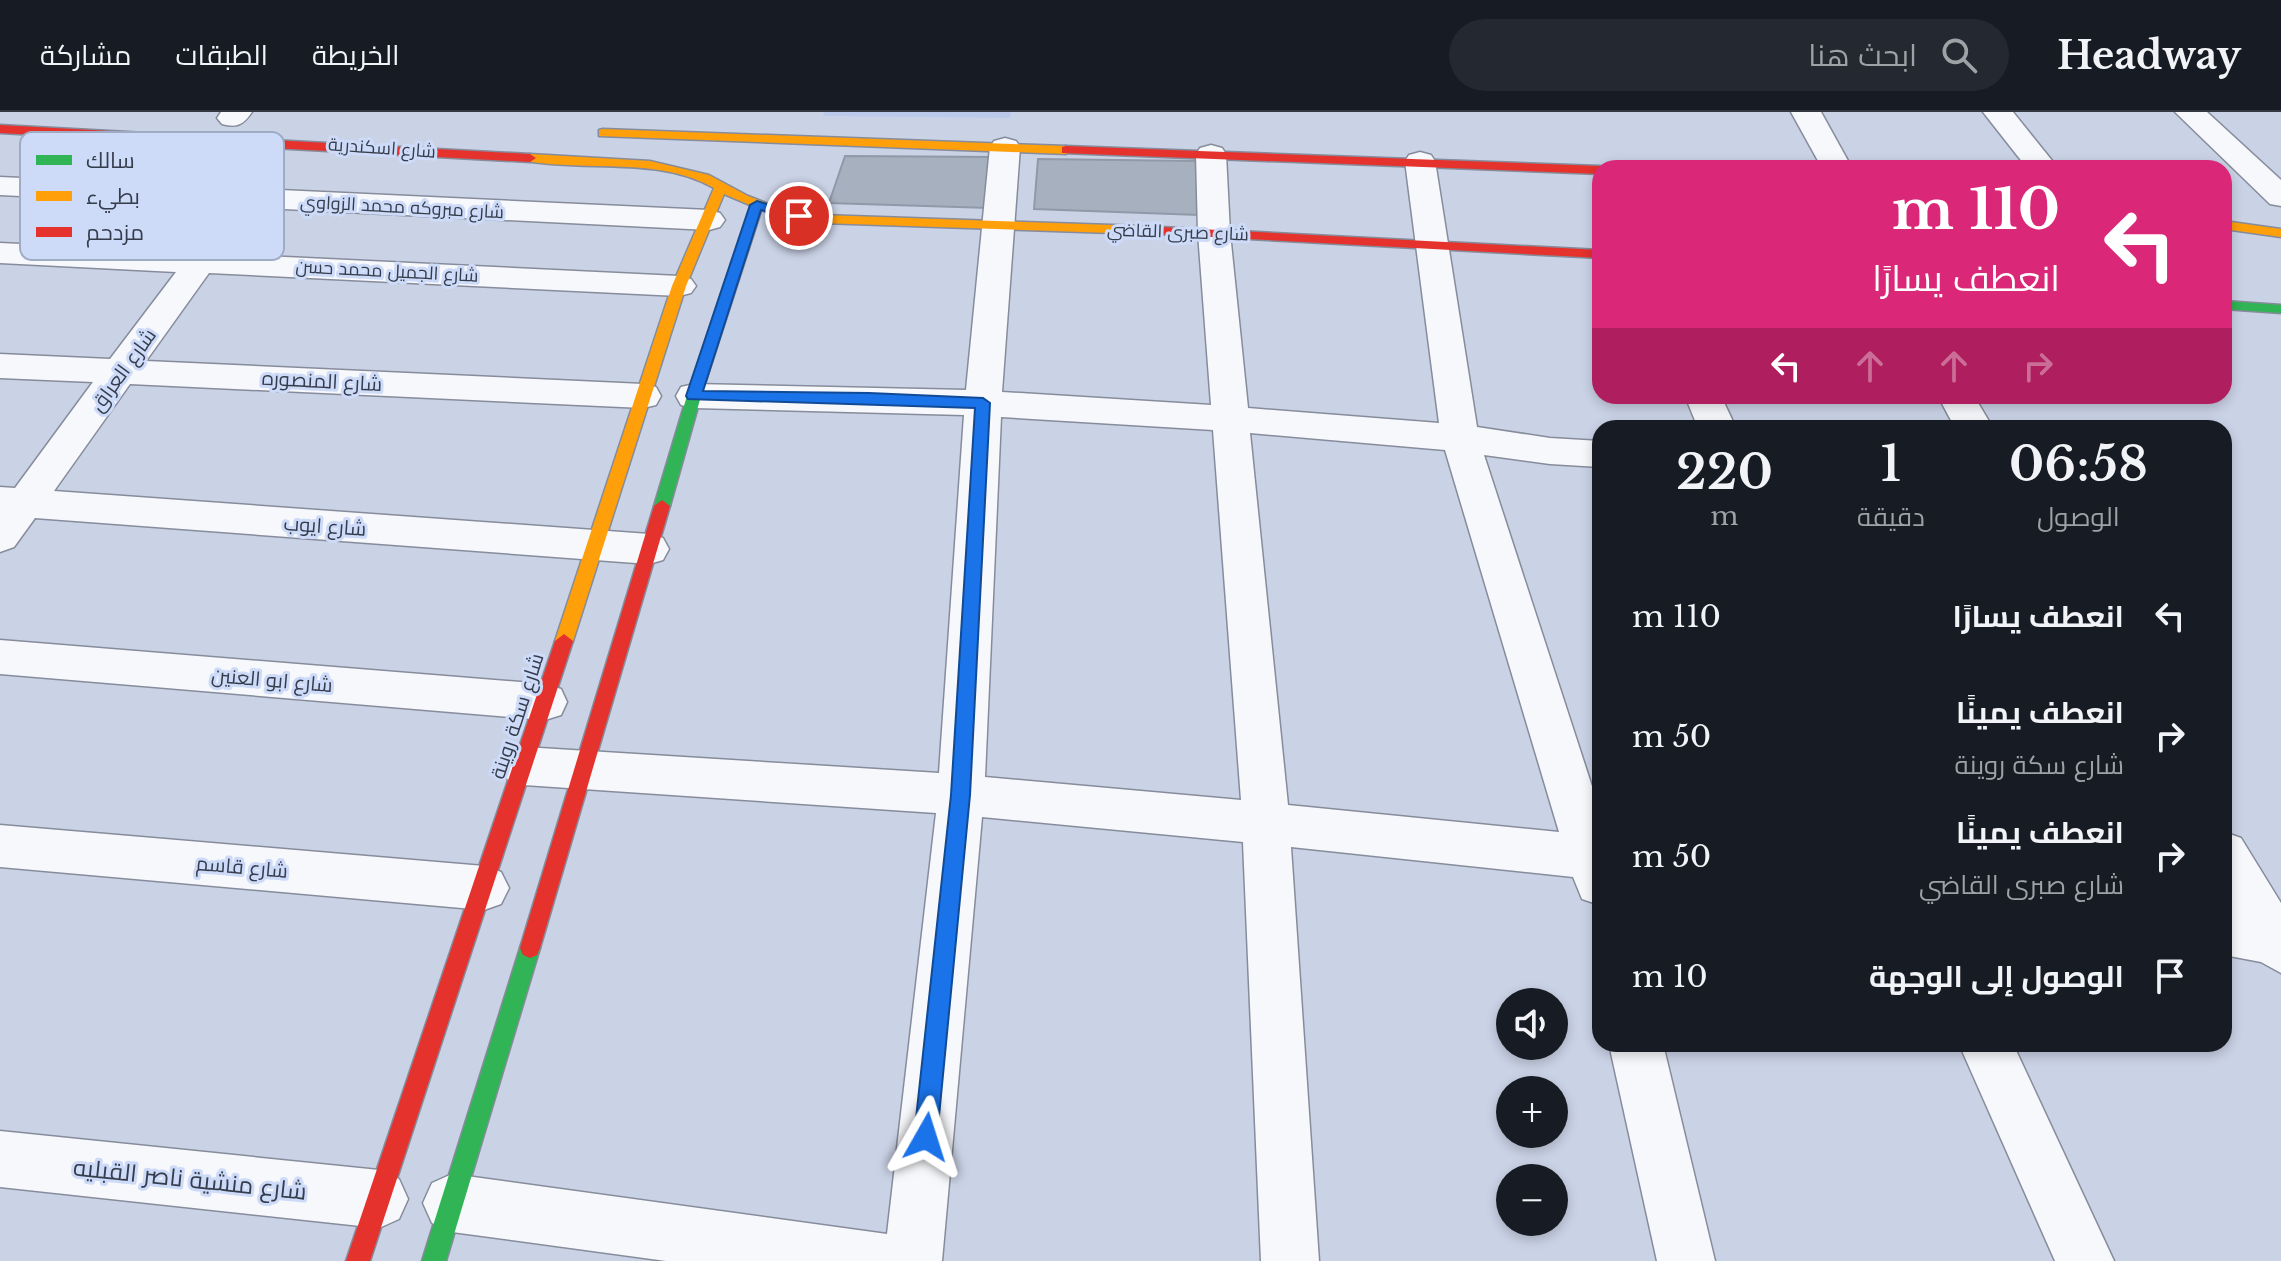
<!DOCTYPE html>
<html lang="ar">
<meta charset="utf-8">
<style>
body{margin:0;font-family:"Libre Baskerville",Cairo,serif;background:#242831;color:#f1f3f6;direction:rtl;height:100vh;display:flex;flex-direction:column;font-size:30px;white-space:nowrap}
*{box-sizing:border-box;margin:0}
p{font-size:26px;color:#9ea1a6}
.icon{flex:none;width:44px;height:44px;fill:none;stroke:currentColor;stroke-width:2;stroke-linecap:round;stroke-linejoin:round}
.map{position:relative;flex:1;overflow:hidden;direction:ltr}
.panel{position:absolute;left:1592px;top:308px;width:640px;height:632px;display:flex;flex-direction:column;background:#171b24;border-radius:24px;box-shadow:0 4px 12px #0003;direction:rtl}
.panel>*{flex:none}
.hud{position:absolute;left:1592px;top:48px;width:640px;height:244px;border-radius:24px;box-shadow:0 4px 12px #0003;direction:rtl;background:#db2777;color:#fff;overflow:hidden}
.tools{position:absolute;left:1496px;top:876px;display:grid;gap:16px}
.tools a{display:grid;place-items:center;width:72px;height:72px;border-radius:50%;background:#171b24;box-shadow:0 4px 12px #0003;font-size:40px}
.pin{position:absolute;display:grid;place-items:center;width:68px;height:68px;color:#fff;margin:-34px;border:4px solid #fff;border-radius:50%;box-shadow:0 2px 8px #0007}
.me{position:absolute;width:88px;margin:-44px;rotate:6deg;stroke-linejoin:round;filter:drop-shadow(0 0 6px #0008)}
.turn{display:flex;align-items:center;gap:28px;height:168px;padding:0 40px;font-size:36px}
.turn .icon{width:104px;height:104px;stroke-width:2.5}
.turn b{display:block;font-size:56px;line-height:68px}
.lanes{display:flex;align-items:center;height:76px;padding:0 40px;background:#0003;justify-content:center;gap:40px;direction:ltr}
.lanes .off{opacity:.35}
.eta{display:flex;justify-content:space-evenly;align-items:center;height:136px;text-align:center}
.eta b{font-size:48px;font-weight:600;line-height:56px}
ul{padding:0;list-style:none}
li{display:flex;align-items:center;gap:24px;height:120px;padding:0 40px}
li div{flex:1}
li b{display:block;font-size:30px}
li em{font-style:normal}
header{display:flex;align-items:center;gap:48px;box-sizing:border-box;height:112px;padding:0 40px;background:#171b24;border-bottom:2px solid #363941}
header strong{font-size:38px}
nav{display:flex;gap:44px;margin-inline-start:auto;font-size:28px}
.search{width:560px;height:72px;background:#242831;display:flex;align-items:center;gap:20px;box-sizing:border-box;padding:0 28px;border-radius:44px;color:#9ea1a6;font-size:30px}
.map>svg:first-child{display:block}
.built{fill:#bbcaeb}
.building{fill:#a6b0be;stroke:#9099a7;stroke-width:2}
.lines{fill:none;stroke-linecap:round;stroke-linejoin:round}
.street-casing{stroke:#868c9b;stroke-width:3}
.fast-casing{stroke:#868c9b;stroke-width:3}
.slow-casing{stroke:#868c9b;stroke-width:3}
.jam-casing{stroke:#868c9b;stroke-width:3}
.street{fill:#f7f8fb;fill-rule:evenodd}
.fast{fill:#30b455;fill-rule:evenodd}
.slow{fill:#ff9f0a;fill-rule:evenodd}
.jam{fill:#e5322d;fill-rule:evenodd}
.route{fill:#1a73e8;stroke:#114b97;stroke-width:2}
.labels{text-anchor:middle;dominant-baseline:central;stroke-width:6;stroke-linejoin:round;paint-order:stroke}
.far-street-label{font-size:18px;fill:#353c4b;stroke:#cddbf9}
.street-label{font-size:20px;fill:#353c4b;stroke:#cddbf9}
.near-street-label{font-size:24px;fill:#353c4b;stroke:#cddbf9}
.key{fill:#cddbf9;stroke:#9fabc5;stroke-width:2}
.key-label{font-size:22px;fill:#353c4b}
</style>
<header>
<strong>Headway</strong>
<div class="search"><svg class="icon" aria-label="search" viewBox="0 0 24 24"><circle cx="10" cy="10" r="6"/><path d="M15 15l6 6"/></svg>ابحث هنا</div>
<nav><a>الخريطة</a><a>الطبقات</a><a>مشاركة</a></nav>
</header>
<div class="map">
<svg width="2281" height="1149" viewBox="0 0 2281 1149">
<rect width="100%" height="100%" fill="#cad2e6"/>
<!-- built -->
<polygon class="built" points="824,0 1011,0 1010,6 823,4"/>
<!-- building -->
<g class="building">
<polygon points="845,44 1000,45 989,96 829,91"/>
<polygon points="1038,47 1196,49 1199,103 1034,97"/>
</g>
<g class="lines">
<defs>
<g id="street">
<path d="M221 0H252C243 13 237 16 222 12L217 6Z"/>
<polygon points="1791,0 1821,0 1852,56 1822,56"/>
<polygon points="1983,0 2013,0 2058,56 2027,56"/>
<polygon points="2175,0 2207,0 2281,68 2281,94 2270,92"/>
<path d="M1005 26 1016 29 1020 35 1002 280 1211 293 1198 121 1196 42 1200 36 1211 33 1222 36 1226 42 1230 121 1248 296 1439 311 1405 49 1409 43 1420 40 1431 43 1435 49 1477 315 1550 326 1600 329V355L1550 352 1484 343 1600 699V793L1582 787 1573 765 1291 735 1319 1149H1261L1243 730 982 705 942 1149H666L452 1120 432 1111 423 1091 432 1071 452 1062 887 1122 936 701 524 673 508 668 501 654 508 640 524 635 939 661 964 303 694 296 681 293 676 284 681 275 694 272 966 278 990 35 994 29ZM1001 305 1213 318 1241 688 985 665ZM1250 321 1445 338 1559 720 1288 693Z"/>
<polygon points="0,65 709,98 720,101 725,108 720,115 709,118 0,83"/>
<polygon points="215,119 227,122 231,129 222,142 679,164 691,167 696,174 691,181 679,184 209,161 146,249 643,272 656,275 661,284 656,293 643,296 130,272 54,379 649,422 663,426 669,437 663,448 649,452 35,406 14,435 0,440 0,375 15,376 93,270 0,266 0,242 110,247 176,160 0,151 0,131 190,140 203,122"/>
<polygon points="1685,284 1721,284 1736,316 1698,316"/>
<polygon points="1938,284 1974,284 1993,316 1955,316"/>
<polygon points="0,528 545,572 561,577 567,590 561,603 545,608 0,562"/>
<polygon points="0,713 484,754 501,760 509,776 501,792 484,798 0,755"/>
<polygon points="2224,720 2241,726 2281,791 2281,861 2261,850 2224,843 2224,797 2231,798 2224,786"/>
<polygon points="1609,932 1663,932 1715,1149 1657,1149"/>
<polygon points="1959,932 2013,932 2114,1149 2055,1149"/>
<polygon points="0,1019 379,1058 399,1067 408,1087 399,1107 379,1116 0,1075"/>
</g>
<g id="fast">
<polygon points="757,89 763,93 701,284 670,394 662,400 656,398 654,394 687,284 751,93"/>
<polygon points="2224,189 2281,193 2281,201 2224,197"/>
<polygon points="530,826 537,829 540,836 446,1149 422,1149 520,836 523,829"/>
</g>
<g id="slow">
<polygon points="603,17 1066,34 1072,38 1066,42 599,24 599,18"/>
<path d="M530 42 650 49 709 63 748 84 779 96 822 103 1141 114 1148 118 1141 122 822 111 771 102 724 82 686 174 573 529 564 536 555 529 672 174 714 76C657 44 587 60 526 49V43Z"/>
<polygon points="2224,109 2281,117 2281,125 2224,117"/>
</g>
<g id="jam">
<polygon points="0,13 530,42 536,46 530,50 0,21"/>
<polygon points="1066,34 1600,54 1605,56 1600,56 1600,62 1062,41 1062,35"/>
<polygon points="1141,114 1600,138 1600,146 1136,121 1134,118"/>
<polygon points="662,388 670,394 540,836 537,843 530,846 523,843 520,836 654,394"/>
<polygon points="564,522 573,529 370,1149 346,1149 555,529"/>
</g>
</defs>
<!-- street casing -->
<use href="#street" class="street-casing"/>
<!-- fast casing -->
<use href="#fast" class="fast-casing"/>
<!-- slow casing -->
<use href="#slow" class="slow-casing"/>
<!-- jam casing -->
<use href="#jam" class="jam-casing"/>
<!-- street -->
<use href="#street" class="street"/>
<!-- fast -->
<use href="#fast" class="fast"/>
<!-- slow -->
<use href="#slow" class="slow"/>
<!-- jam -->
<use href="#jam" class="jam"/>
</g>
<!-- route -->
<polygon class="route" points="757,89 805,104 799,108 761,98 703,279 869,281 983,286 990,291 970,683 937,1025 934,1033 926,1036 917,1033 914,1025 951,683 975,296 688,287 686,284 750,93"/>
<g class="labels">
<!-- far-street labels -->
<g class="far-street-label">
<text transform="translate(382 36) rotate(4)">شارع اسكندرية</text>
<text transform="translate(402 95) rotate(3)">شارع مبروكه محمد الزواوي</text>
<text transform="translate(1178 120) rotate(2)">شارع صبرى القاضي</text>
<text transform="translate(387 159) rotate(3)">شارع الجميل محمد حسن</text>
</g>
<!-- street labels -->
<g class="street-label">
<text transform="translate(123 258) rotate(-54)">شارع العراق</text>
<text transform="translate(322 269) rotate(3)">شارع المنصوره</text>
<text transform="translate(325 414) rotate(4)">شارع ايوب</text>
<text transform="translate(272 568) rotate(5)">شارع ابو العنين</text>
<text transform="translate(517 604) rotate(-72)">شارع سكة روينة</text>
<text transform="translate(242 755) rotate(5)">شارع قاسم</text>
</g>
<!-- near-street labels -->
<g class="near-street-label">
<text transform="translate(190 1067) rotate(6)">شارع منشية ناصر القبليه</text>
</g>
</g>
<!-- legend -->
<rect x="20" y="20" width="264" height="128" rx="12" class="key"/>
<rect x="36" y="43" width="36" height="10" fill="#30b455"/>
<rect x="36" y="79" width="36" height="10" fill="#ff9f0a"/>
<rect x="36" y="115" width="36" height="10" fill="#e5322d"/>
<g class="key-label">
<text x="86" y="56">سالك</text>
<text x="86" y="92">بطيء</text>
<text x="86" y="128">مزدحم</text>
</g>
</svg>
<div class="tools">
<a><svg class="icon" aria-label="sound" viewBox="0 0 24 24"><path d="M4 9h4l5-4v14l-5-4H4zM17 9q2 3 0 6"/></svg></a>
<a>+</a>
<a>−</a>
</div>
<div class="pin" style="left:799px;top:104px;background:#d93025"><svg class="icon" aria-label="arrive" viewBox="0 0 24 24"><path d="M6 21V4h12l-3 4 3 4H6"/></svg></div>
<svg class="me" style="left:926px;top:1025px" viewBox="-20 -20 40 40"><path d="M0-17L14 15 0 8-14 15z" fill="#1a73e8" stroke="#fff" stroke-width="4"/></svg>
<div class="hud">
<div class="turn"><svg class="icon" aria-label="left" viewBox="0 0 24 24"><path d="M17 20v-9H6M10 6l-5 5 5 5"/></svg><div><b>110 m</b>انعطف يسارًا</div></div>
<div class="lanes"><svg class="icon" aria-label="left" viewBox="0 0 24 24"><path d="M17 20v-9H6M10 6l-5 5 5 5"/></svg><svg class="icon off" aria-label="ahead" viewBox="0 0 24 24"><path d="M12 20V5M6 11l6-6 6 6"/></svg><svg class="icon off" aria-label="ahead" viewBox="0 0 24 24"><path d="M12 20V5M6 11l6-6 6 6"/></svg><svg class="icon off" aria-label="right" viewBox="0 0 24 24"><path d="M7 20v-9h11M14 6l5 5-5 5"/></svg></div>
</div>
<section class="panel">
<div class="eta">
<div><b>06:58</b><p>الوصول</p></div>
<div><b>1</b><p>دقيقة</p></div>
<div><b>220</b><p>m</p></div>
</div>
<ul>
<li><svg class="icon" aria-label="left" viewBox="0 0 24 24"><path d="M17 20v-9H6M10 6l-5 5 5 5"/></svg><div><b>انعطف يسارًا</b></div><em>110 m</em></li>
<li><svg class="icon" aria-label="right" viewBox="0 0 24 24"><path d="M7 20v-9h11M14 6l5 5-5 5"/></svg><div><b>انعطف يمينًا</b><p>شارع سكة روينة</p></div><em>50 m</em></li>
<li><svg class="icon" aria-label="right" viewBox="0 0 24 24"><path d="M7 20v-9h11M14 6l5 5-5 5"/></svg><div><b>انعطف يمينًا</b><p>شارع صبرى القاضي</p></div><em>50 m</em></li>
<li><svg class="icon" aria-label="arrive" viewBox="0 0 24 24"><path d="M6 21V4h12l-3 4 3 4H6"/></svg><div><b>الوصول إلى الوجهة</b></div><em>10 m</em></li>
</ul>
</section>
</div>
